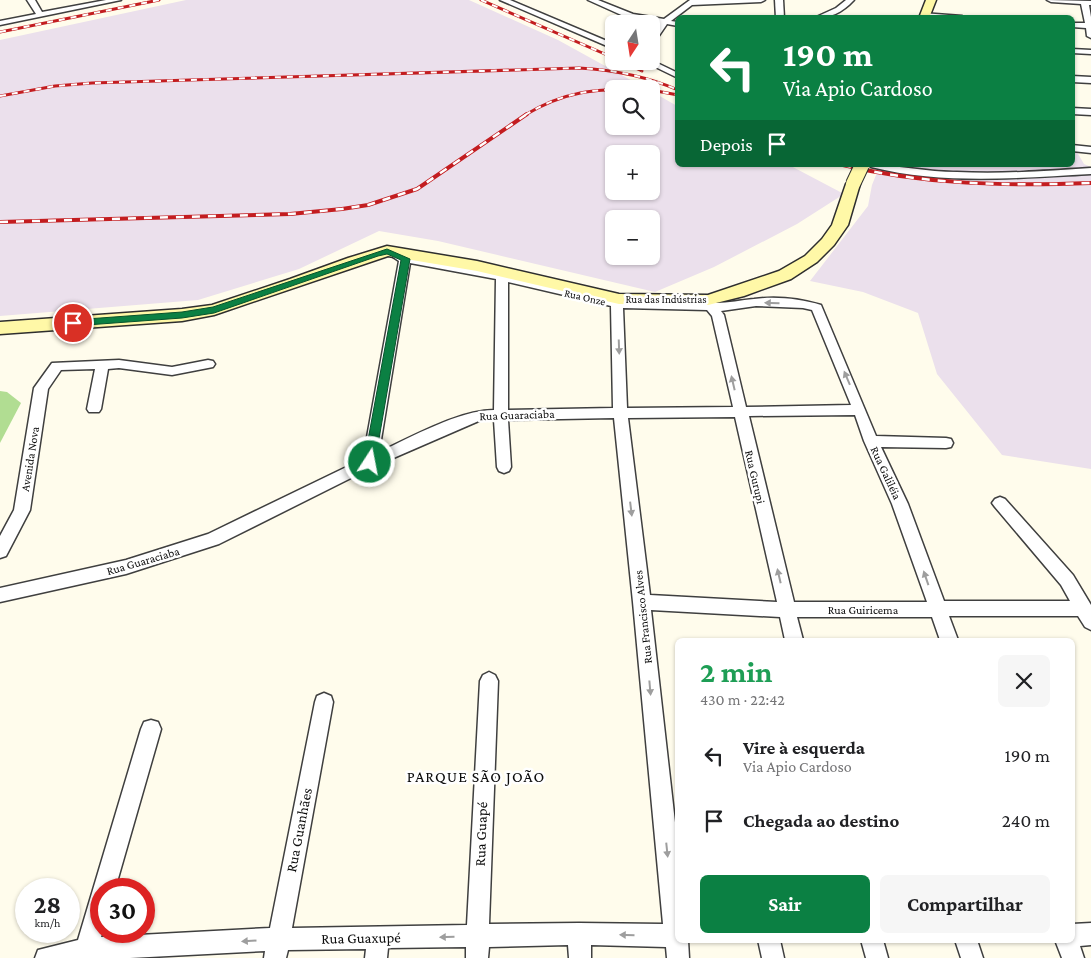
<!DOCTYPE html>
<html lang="pt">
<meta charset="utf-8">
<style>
body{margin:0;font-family:"Crimson Pro",serif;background:#f6f6f6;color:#202124;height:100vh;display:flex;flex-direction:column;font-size:19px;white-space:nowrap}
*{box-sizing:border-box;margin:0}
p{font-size:16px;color:#757577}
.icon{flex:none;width:28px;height:28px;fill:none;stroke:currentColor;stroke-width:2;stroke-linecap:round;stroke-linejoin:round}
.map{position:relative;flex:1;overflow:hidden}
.drawer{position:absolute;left:675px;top:638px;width:400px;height:305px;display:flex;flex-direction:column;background:#fff;border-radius:8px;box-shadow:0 1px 4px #0004}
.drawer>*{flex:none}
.hud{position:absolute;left:675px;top:15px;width:400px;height:152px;border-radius:8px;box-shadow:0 1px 4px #0004;background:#0b8043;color:#fff;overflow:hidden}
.needle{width:32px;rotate:192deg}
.fabs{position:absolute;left:605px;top:15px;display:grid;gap:10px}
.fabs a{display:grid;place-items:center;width:55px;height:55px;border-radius:8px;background:#fff;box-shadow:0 1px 4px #0004;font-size:25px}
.speed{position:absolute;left:15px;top:878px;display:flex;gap:10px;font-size:25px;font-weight:700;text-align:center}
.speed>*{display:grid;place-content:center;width:65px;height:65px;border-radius:50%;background:#fff;box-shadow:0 1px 4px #0004;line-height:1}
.speed small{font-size:12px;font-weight:400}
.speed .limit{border:8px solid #d22;background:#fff;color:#111}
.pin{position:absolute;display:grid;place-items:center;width:42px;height:42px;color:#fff;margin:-21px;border:2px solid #fff;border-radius:50%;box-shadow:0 1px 5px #0007}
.me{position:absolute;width:55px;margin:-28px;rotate:11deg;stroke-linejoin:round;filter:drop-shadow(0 0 4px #0008)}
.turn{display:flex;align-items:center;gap:18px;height:105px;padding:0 25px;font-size:22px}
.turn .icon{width:65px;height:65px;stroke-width:2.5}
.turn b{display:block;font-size:35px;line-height:42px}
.then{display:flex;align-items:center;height:48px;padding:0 25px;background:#0003;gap:10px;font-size:19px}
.round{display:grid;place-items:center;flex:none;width:52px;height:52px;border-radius:8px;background:#f6f6f6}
.headline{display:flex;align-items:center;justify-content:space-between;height:85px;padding:0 25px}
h1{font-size:30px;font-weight:700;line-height:38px;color:#1e9e55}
.cta{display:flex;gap:10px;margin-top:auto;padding:10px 25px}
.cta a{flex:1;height:58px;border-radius:8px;background:#0b8043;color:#fff;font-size:20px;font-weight:700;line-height:58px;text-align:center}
.cta a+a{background:#f6f6f6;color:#202124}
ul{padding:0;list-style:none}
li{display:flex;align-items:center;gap:15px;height:65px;padding:0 25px}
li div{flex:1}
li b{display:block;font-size:19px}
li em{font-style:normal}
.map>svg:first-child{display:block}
.industrial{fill:#ebe0ec;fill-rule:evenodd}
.forest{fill:#b1dd92}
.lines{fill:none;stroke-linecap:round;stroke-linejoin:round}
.street-casing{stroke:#3f3f3f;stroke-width:3}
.secondary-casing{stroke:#2e2e2e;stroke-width:3}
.street{fill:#fff;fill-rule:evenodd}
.secondary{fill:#fff8a7;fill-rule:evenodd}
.rail-far1-casing{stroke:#c31d20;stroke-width:3}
.rail-casing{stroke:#c31d20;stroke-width:4}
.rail-far1{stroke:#fff;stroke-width:2;stroke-dasharray:6;stroke-linecap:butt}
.rail{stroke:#fff;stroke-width:2.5;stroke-dasharray:8;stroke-linecap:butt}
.secondary-bridge-casing{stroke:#2e2e2e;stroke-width:16;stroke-linecap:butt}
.secondary-bridge{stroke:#fff8a7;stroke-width:14}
.oneway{fill:#9e9e9e}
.route{fill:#0b8043;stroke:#07532c}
.labels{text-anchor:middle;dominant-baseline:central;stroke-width:5;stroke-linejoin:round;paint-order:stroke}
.far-street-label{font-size:11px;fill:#0c0c0c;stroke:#fff}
.street-label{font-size:12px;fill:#0c0c0c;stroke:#fff}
.near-street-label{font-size:15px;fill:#0c0c0c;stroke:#fff}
.near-neighbourhood-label{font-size:16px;letter-spacing:1px;fill:#0c0c0c;stroke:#fff}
</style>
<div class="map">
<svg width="1091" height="958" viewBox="0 0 1091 958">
<rect width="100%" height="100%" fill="#fffcec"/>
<!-- industrial -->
<g class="industrial">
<path d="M186 0H469L558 40 647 89H614V126H651V91L677 106 678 165H789L844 194 797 224 714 267 655 292 438 241 379 231 299 269 198 300 0 316V40ZM614 154H651V191H614ZM614 219H651V256H614Z"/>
<polygon points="1073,151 1077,152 1084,164 1091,167 1091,469 1002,455 937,374 918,313 863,292 810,281 868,206 872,185 880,165 1072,165"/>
</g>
<!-- forest -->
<polygon class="forest" points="0,391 7,392 21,403 0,443"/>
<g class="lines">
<defs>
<g id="street">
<polygon points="27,0 35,0 42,12 106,0 121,0 0,25 0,21 36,14"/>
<polygon points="500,0 510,0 614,44 614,49"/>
<polygon points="588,0 598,0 633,14 664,19 690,0 765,0 761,2 692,5 671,21 678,22 678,26 667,24 654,43 651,43 651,33 660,23 628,18"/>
<polygon points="775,0 783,0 784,18 776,18"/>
<path d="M846 0H854C842 13 830 18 814 18L836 8Z"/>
<polygon points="1047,0 1091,1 1091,5 1089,5 1091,17 1091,38 1087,36 1086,28 1072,27 1072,23 1085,23 1081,4 1051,2"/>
<polygon points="922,13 962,16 965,18 925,17 921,15"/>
<polygon points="1072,49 1091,50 1091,54 1072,53"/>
<polygon points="651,60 678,73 678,78 643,61"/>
<polygon points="1072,76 1091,77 1091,83 1072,82"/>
<polygon points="1072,108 1091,109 1091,115 1072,114"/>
<polygon points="1072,145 1091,147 1091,153 1072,151"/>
<path d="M869 165C898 165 927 172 957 172 1002 174 1046 171 1091 168V174C1018 178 943 185 871 167Z"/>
<path d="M408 251 414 254 412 257 499 273 507 269 513 272 510 275 613 299 619 295 623 296 624 300 703 303 704 298H712L715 303C729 303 741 300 754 299 776 296 801 299 821 305L876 436 946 438 951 439 953 443 951 447 946 448 881 447 908 504 944 601H1070L1061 585 995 507 992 503 995 499 1000 497 1005 499 1073 575 1091 605V630L1085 627 1078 616H949L958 640H940L932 617H797L803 640H785L780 617 651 610 678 849V940H688L689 958H667L666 947 591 945V958H569L568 945 489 947 488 958H466V947L388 948 387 958H365L366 949 288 950 286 958H264L265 951 130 958H35L38 950 78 940 141 729 144 722 151 720 158 722 161 729 115 889H101L103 931 101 937 270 928 315 702 317 696 324 693 331 696 333 702 292 928 467 925 480 681 483 675 489 672 495 675 498 681 489 924 579 923 663 924 633 602 614 418 508 420 511 467 509 471 504 473 499 471 497 467 494 420H481L375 466 219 544 126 574 0 602V588L126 560 208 534 363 459 399 261 390 255 392 253 403 254ZM410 263 496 279 494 410C459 410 412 437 379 452ZM508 282 611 306 613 408 508 410ZM756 306 803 308 812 310 851 405 746 407 724 315 721 311ZM623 308 707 310 712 316 733 407 627 408ZM855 415 864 441 892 504 927 602H794L749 416ZM735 417 777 602 650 595 628 418Z"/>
<polygon points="119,360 172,367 208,360 213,361 215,364 213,367 208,368 172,375 119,368 108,369 101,409 99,412 89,412 87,409 95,369 61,370 48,389 30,510 6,556 0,558 0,536 14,510 34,388 52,363"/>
<polygon points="1091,923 1091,945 1080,946 1084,958 1062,958 1055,940 1072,940 1072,924"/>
<polygon points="758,940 780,940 784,958 762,958"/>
<polygon points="861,940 883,940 888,958 866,958"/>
<polygon points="955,940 977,940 983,958 961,958"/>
</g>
<g id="secondary">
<polygon points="926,0 936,0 929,18 919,18"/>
<polygon points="853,180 858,181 860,184 848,225 834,245 817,262 791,279 744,296 708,305 619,304 477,271 388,256 214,315 182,321 0,334 0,322 182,309 212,305 290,279 348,258 387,246 477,261 619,294 708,295 779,271 805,256 822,239 832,225 846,184 848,181"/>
</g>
</defs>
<!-- street casing -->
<use href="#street" class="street-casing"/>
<!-- secondary casing -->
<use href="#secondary" class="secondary-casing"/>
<!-- street -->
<use href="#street" class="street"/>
<!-- secondary -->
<use href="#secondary" class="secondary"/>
<defs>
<g id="rail-far1">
<polyline points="481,0 614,58"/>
<polyline points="0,32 159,0"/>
<polyline points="620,61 642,71"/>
<polyline points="651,90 678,95"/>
<path d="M0 96 55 86 92 83 579 68C614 70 646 76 678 90"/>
<path d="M525 115C565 91 594 89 640 89"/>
</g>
<g id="rail">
<path d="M843 165C925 185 1007 186 1091 183"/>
<polyline points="0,222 290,214 342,209 368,205 417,189 527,114"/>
</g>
</defs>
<!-- rail-far1 casing -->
<use href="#rail-far1" class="rail-far1-casing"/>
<!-- rail casing -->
<use href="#rail" class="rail-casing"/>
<!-- rail-far1 -->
<use href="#rail-far1" class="rail-far1"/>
<!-- rail -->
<use href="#rail" class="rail"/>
<defs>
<polyline id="secondary-bridge" points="853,184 862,165"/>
</defs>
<!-- secondary-bridge casing -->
<use href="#secondary-bridge" class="secondary-bridge-casing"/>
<!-- secondary-bridge -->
<use href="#secondary-bridge" class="secondary-bridge"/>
</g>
<!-- one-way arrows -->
<defs><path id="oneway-solid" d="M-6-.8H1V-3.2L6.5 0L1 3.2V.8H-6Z" transform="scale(1.25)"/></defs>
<g class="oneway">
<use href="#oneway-solid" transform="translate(772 303) rotate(-178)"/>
<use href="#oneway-solid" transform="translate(619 347) rotate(88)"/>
<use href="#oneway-solid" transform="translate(847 378) rotate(-113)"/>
<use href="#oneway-solid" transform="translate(733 383) rotate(-103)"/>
<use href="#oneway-solid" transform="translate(631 509) rotate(83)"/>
<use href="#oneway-solid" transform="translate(779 576) rotate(-103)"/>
<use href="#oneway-solid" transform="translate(926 578) rotate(-109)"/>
<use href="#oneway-solid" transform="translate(650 688) rotate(85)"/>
<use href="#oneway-solid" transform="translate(667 850) rotate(84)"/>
<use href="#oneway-solid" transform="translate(627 935) rotate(-179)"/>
<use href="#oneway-solid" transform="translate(447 937) rotate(179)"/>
<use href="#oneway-solid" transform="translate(249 941) rotate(176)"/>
</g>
<!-- route -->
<polygon class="route" points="387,249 410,259 375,462 370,466 364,462 401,260 387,254 378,256 214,313 182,318 73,326 68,323 73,320 182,312 213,307"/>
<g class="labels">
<!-- far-street labels -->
<g class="far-street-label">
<text transform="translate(585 297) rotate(13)">Rua Onze</text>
<text x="666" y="299">Rua das Indústrias</text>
</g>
<!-- street labels -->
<g class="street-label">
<text transform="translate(517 415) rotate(-2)">Rua Guaraciaba</text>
<text transform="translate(30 459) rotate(-81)">Avenida Nova</text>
<text transform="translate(886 473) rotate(65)">Rua Galiléia</text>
<text transform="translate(755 477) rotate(77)">Rua Gurupi</text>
<text transform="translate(143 561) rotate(-16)">Rua Guaraciaba</text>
<text x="863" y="610">Rua Guiricema</text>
<text transform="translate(643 617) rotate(-96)">Rua Francisco Alves</text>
</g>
<!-- near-street labels -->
<g class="near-street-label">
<text transform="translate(299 830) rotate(-79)">Rua Guanhães</text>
<text transform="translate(481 834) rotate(-88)">Rua Guapé</text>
<text transform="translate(361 938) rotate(-1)">Rua Guaxupé</text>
</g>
<!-- near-neighbourhood labels -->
<g class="near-neighbourhood-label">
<text x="476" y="776">PARQUE SÃO JOÃO</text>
</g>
</g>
</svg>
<div class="fabs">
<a><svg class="needle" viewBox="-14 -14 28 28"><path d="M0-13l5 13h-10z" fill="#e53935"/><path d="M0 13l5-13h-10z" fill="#757577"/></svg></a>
<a><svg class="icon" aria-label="search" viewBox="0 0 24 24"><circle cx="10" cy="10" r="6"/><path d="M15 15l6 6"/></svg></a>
<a>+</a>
<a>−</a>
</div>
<div class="speed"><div>28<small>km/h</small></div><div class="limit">30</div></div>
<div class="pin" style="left:73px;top:323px;background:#d93025"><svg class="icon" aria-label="arrive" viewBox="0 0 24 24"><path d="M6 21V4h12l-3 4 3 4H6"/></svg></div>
<svg class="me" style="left:370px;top:462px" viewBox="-20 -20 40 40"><circle r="17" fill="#0b8043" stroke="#fff" stroke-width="3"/><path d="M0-11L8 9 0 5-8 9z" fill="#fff"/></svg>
<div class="hud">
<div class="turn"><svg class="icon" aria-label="left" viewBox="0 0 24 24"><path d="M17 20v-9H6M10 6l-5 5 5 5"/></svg><div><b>190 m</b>Via Apio Cardoso</div></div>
<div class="then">Depois<svg class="icon" aria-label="arrive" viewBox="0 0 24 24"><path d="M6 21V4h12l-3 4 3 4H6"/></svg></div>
</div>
<section class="drawer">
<div class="headline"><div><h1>2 min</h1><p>430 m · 22:42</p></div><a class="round"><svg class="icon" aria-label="close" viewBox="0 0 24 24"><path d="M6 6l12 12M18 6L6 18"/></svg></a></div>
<ul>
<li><svg class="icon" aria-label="left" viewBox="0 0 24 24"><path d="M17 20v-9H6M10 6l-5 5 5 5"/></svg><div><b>Vire à esquerda</b><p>Via Apio Cardoso</p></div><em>190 m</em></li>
<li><svg class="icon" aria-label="arrive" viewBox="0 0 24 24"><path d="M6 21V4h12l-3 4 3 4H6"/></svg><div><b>Chegada ao destino</b></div><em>240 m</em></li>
</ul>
<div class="cta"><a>Sair</a><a>Compartilhar</a></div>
</section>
</div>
